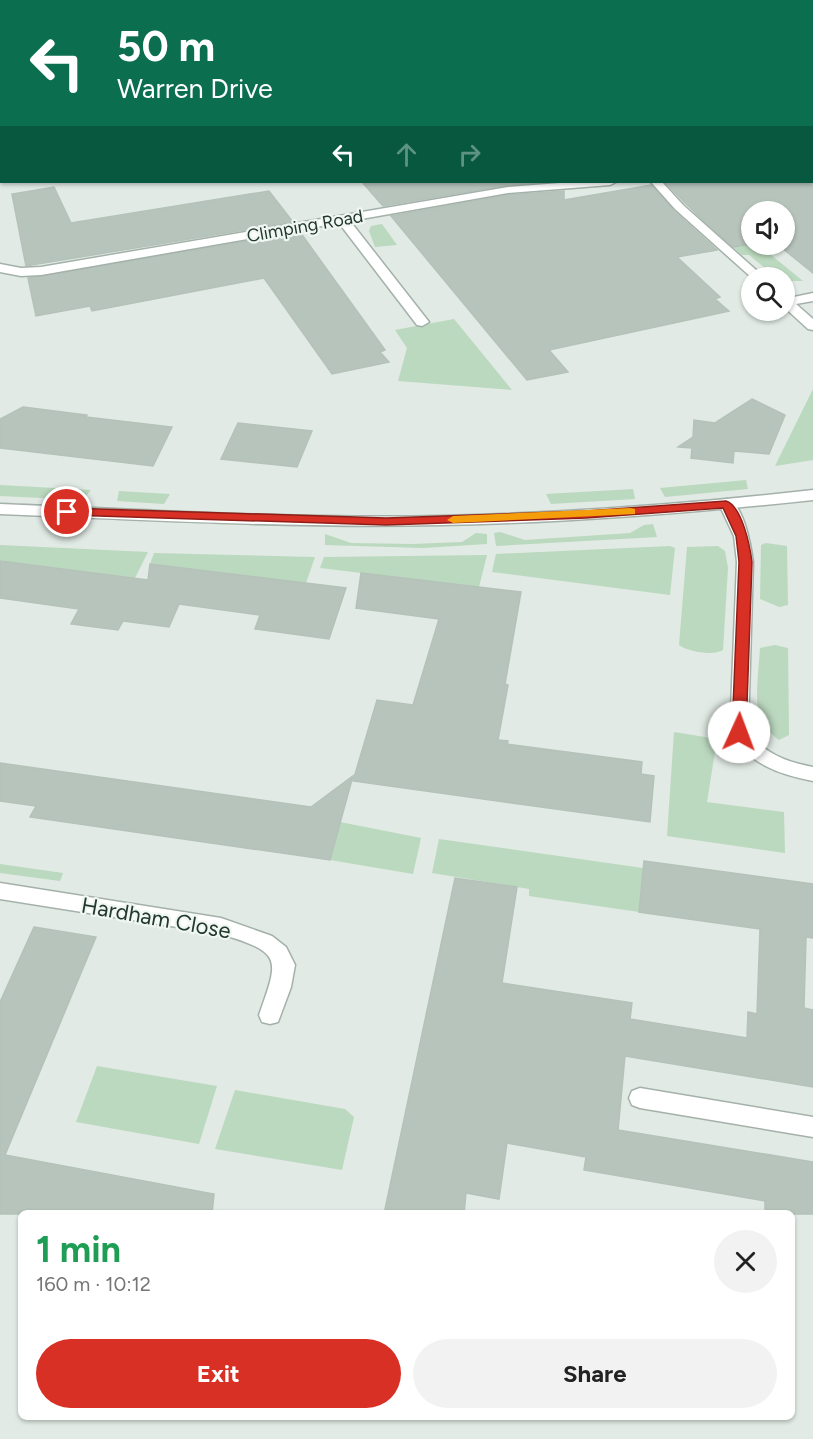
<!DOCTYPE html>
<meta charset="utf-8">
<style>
body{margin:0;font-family:Figtree,sans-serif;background:#f2f2f2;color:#222;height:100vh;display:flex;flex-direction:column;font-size:22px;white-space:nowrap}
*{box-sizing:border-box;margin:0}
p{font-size:20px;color:#767676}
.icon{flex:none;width:33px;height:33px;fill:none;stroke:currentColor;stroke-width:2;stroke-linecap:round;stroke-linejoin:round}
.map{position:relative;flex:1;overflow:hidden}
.side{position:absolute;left:18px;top:1210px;width:777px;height:210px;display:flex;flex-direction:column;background:#fff;border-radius:9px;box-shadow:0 2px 4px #0004}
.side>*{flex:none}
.banner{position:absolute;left:0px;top:0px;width:813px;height:183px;box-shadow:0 2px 4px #0004;background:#0b6e4f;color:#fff;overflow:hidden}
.buttons{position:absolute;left:741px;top:201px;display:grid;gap:12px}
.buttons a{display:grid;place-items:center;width:54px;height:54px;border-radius:50%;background:#fff;box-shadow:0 2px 4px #0004;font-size:30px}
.pin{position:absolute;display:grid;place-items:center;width:51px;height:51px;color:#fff;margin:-26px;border:3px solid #fff;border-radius:50%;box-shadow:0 2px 6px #0007}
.me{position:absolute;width:66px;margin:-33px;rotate:2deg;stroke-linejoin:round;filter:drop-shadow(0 0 4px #0008)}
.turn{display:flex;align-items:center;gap:21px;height:126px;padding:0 18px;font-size:27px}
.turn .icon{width:78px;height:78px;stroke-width:2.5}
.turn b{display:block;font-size:42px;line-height:51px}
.lanes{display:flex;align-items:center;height:57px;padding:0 18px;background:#0003;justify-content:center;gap:30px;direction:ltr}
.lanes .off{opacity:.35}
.round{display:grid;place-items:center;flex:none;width:63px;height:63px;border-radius:32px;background:#f2f2f2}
.headline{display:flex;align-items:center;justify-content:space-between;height:102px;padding:0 18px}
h1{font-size:36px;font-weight:700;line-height:45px;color:#1e9e55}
.primary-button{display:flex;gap:12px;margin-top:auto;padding:12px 18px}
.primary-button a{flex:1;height:69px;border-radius:36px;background:#d93025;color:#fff;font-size:24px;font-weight:700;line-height:69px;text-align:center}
.primary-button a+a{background:#f2f2f2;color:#222}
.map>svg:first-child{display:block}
.green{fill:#bbd9be}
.building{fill:#b6c4bc;stroke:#b4c2b9;stroke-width:1.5}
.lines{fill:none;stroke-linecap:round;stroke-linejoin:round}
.minor-casing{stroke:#a4b1aa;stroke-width:3}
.tertiary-casing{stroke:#a4b1aa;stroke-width:3}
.minor{fill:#fff;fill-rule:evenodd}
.tertiary{fill:#fff;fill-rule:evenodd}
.route{fill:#d93025;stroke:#8d1f18;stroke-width:1.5}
.slow{fill:#f59e0b}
.labels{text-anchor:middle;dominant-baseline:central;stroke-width:4.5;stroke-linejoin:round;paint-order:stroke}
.far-street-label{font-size:18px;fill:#23382e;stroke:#f0f7f2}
.street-label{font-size:22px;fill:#23382e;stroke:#f0f7f2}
</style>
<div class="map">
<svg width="813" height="1439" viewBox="0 0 813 1439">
<rect width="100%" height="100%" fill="#e1eae4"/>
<!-- green -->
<g class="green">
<polygon points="667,182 682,182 751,239 752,244 759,245 803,281 785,281 784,278 776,277 749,255 742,255 699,218"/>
<polygon points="382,224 397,245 375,247 369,231 371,226"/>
<polygon points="454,319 512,390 398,381 407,348 395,330"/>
<polygon points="813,389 813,460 775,466"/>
<polygon points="746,480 748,489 665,497 660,488"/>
<polygon points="0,485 91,490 83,500 0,496"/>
<polygon points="633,489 635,499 551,504 546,494"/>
<polygon points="119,491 170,494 164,504 117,501"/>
<polygon points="653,524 657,537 496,546 494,533 500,532 525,540 630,533 644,525"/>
<polygon points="476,533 487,534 487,544 423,548 325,545 325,534 351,543 412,544 462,542"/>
<polygon points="766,543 787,546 788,605 779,607 760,599 761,545"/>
<polygon points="0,545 148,552 135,578 0,561"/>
<polygon points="670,546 675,548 670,595 492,572 496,554"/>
<path d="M718 546 725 551 728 568 723 650C713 656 689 652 679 645L687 547Z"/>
<polygon points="154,553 315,557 306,583 150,564"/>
<polygon points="487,555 479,587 320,568 324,557"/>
<path d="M775 645 788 648 789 735 779 740C772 734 763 729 760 719 754 702 759 667 760 648Z"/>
<polygon points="674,732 717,739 707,802 784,812 785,853 667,836"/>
<polygon points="340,822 421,838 413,874 330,860"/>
<polygon points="439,839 643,868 639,912 529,896 529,889 432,873"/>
<polygon points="0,864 63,873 60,881 0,873"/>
<polygon points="97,1066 217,1086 199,1144 76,1122"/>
<polygon points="235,1090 345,1109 354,1117 342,1170 215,1149"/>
</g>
<!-- building -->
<g class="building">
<polygon points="362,182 550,182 508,185 383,206"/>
<polygon points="665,182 813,182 813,273 782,248 776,249 770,244 784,244 784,212 752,212 752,244 733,247 685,203"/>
<polygon points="651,185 674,211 717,250 677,257 720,297 715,299 729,311 549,350 568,372 527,380 391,216 508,195 564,191 564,200"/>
<polygon points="54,187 71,223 269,191 293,222 26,266 12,194"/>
<polygon points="300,232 385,350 380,352 389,362 332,374 264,278 92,311 90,306 36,316 28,278"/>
<polygon points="752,399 785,415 769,454 734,451 733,463 691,458 692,448 678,447 693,437 694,420 715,423"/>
<polygon points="23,407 87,415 86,417 172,427 153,466 0,448 0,419"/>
<polygon points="238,423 312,431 297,467 221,459"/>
<polygon points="0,561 148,580 150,564 346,588 329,639 255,629 260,615 179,604 169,627 123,621 118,630 71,624 79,609 0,598"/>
<polygon points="361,573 521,592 505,684 508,685 498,740 508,741 507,744 642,762 641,774 654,776 650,822 353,781 377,700 413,705 439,619 356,608"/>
<polygon points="0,763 311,807 353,776 330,860 30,817 36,806 0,801"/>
<polygon points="644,861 813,884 813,938 806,937 804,1008 813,1010 813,1087 625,1056 618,1130 813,1162 813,1214 765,1214 765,1201 584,1170 586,1157 507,1143 499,1199 466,1193 464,1214 384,1214 455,878 517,887 502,983 632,1003 630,1019 747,1038 748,1012 757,1014 760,929 639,912"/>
<polygon points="34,927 96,937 5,1155 214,1194 212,1214 0,1214 0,1002"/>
</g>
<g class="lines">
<defs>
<g id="minor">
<polygon points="241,0 250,0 251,2 242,2"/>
<polygon points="502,0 512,0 513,2 503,2"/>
<polygon points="573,182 616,182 610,185 508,193 350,221 429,322 422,326 417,325 339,223 41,275 21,276 0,272 0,264 21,268 41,267 508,187"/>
<polygon points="651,182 662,182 683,205 765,278 752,278 675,209"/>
<polygon points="813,293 813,301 796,304 813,319 813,330 808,329 784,307 784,296 789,298"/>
<path d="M727 499C744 504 751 547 753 562L748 731C764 754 787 762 813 767V781C778 774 749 764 730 732L737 562 734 536 719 504Z"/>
<path d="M0 883 221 918 272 936 286 947 295 965 291 987 278 1022 270 1024 262 1022 259 1015C279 958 283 953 221 934L0 899Z"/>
<polygon points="640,1088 813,1117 813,1137 640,1108 632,1105 629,1098 632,1091"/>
</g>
<path id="tertiary" d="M813 490V500C689 513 565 523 441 525 294 528 147 520 0 514V504C147 510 294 519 441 516 565 513 689 504 813 490Z"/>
</defs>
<!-- minor casing -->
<use href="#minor" class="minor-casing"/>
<!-- tertiary casing -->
<use href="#tertiary" class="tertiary-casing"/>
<!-- minor -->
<use href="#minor" class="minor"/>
<!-- tertiary -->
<use href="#tertiary" class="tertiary"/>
</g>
<!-- route -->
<path class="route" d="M726 501C742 506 750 546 752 562L746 732 739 737 732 732 739 562 736 536 723 508 586 518 386 525 67 515 61 512 67 508 386 518 586 511Z"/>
<!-- slow -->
<polygon class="slow" points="631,508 635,509 635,514 453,523 447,520 453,516"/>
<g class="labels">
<!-- far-street labels -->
<g class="far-street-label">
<text transform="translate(305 226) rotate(-10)">Climping Road</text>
</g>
<!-- street labels -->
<g class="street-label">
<text transform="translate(156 918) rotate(10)">Hardham Close</text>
</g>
</g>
</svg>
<div class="buttons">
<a><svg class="icon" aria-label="sound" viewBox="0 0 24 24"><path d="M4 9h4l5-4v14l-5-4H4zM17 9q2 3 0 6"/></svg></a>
<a><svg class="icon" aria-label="search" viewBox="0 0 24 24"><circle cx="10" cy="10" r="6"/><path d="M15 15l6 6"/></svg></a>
</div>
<div class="pin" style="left:67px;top:512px;background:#d93025"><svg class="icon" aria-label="arrive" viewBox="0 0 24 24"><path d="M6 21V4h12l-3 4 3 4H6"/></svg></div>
<svg class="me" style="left:739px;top:732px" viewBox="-20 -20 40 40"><circle r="19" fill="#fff"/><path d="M0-13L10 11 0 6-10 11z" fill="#d93025"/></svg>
<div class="banner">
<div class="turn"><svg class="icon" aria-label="left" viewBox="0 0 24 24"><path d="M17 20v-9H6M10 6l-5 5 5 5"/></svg><div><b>50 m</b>Warren Drive</div></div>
<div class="lanes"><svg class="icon" aria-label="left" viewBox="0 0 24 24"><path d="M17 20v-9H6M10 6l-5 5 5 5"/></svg><svg class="icon off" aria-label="ahead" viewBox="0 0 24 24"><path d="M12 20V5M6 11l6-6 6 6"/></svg><svg class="icon off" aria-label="right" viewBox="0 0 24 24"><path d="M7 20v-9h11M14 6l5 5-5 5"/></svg></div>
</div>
<section class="side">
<div class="headline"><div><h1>1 min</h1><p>160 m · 10:12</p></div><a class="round"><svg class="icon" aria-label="close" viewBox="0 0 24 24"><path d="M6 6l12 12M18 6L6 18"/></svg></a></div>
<div class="primary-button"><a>Exit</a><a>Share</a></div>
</section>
</div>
